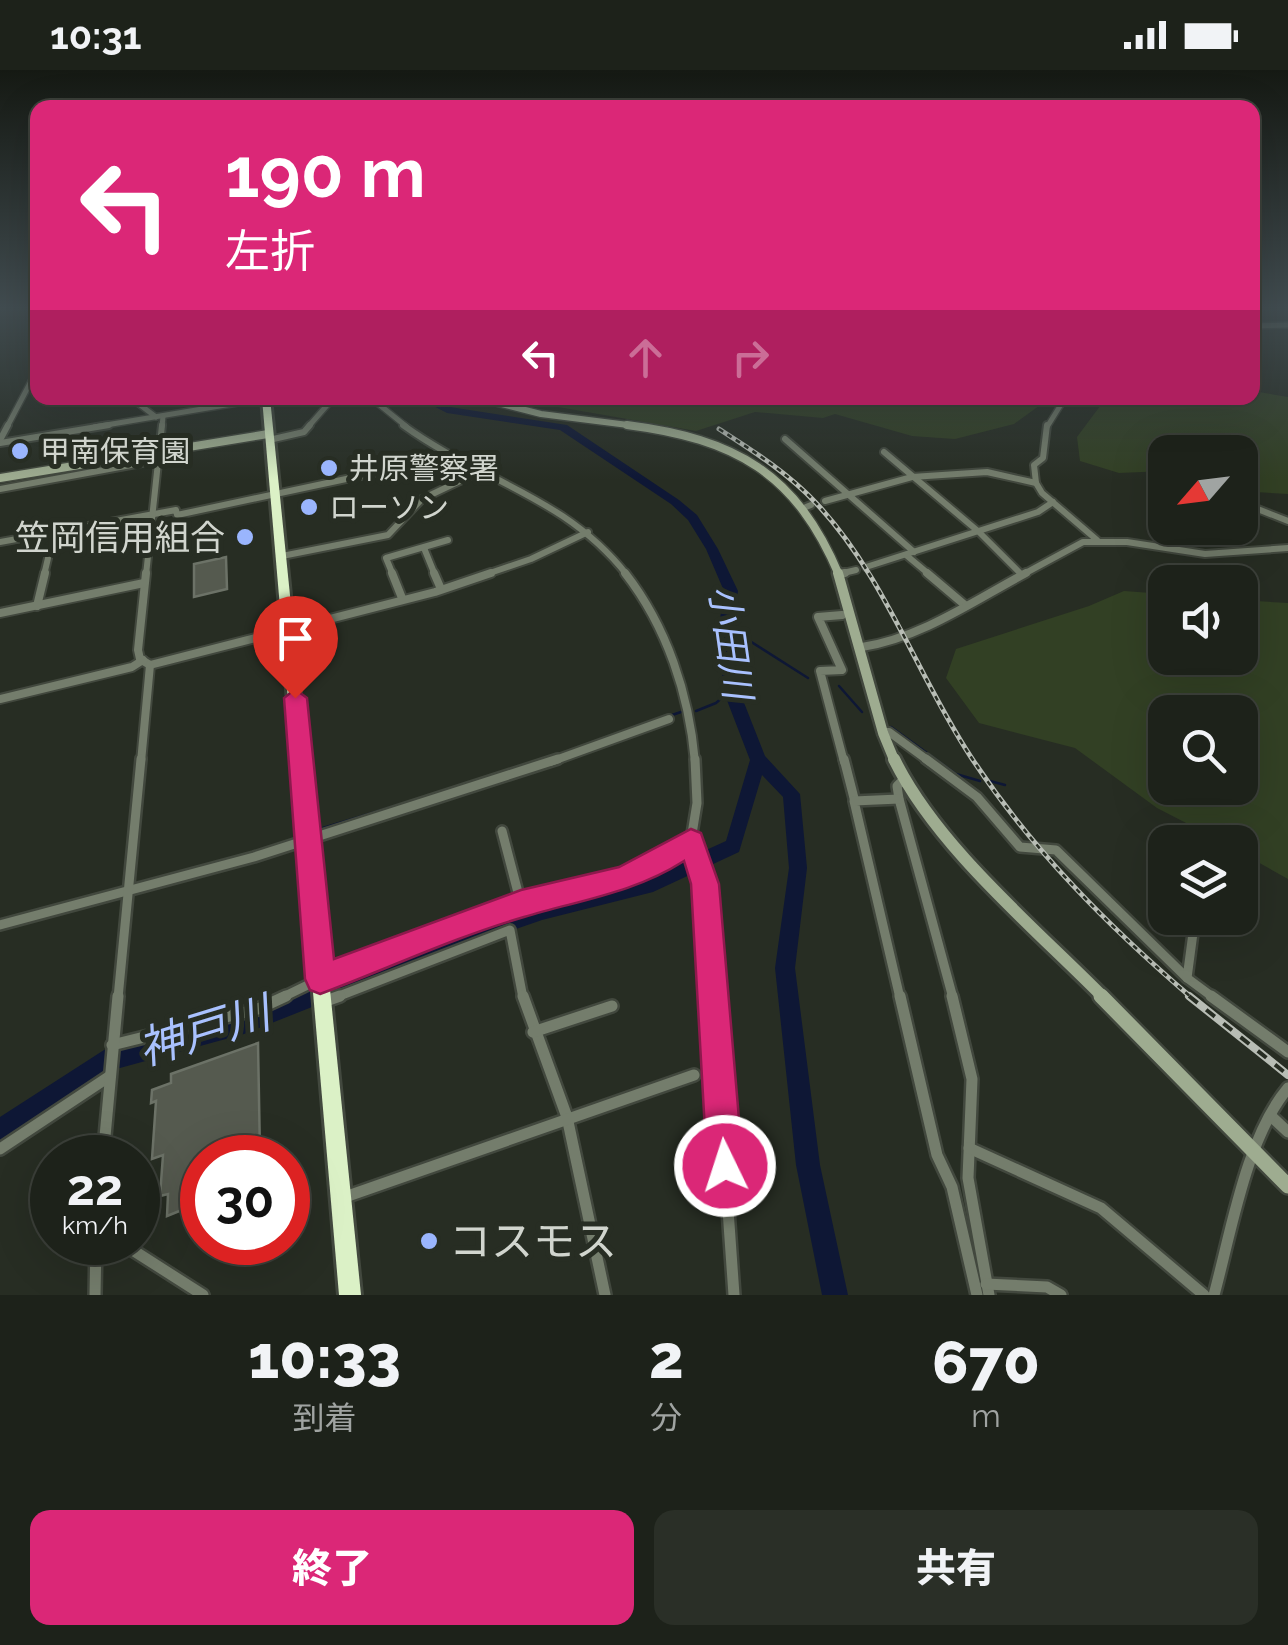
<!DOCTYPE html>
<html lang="ja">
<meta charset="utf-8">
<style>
body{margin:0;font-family:Raleway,"Noto Sans JP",sans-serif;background:#2a2f27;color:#f1f3f6;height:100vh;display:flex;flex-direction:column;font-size:38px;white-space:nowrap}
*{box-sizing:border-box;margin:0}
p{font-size:32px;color:#a0a4a2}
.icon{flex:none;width:55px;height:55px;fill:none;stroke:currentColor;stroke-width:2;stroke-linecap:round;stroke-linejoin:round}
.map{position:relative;height:1225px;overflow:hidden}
.details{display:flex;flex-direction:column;background:#1d221a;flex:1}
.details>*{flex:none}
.hud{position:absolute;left:30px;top:30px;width:1230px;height:305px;border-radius:20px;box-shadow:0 10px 40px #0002,0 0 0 2px #3b3f39;background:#db2777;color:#fff;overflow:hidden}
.needle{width:65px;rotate:242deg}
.fabs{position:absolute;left:1148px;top:365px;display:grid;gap:20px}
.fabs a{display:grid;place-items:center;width:110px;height:110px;border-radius:20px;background:#1d221a;box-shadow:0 10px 40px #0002,0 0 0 2px #3b3f39;font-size:50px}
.speed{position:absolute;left:30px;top:1065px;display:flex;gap:20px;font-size:50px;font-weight:700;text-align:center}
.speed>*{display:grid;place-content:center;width:130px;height:130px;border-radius:50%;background:#1d221a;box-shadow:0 10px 40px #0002,0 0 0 2px #3b3f39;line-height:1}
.speed small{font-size:25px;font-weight:400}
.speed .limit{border:15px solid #d22;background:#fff;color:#111}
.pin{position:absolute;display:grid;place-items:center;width:85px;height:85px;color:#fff;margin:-102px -42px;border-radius:50% 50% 50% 0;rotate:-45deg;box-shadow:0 0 10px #0007}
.pin .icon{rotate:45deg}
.me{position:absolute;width:110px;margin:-55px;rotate:356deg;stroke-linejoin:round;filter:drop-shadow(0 0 8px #0008)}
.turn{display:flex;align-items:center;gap:35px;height:210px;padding:0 30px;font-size:45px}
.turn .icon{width:130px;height:130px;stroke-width:2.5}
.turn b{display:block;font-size:70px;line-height:85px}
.lanes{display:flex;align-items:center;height:95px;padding:0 30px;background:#0003;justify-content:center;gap:50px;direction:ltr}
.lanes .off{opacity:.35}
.eta{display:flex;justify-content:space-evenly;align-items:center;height:170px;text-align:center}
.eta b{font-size:60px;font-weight:800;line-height:70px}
.button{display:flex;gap:20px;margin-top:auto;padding:20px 30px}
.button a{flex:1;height:115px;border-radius:20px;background:#db2777;color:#fff;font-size:40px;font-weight:800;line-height:115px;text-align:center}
.button a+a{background:#2a2f27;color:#f1f3f6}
.status{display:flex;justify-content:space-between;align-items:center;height:70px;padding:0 50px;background:#1d221a;direction:ltr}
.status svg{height:28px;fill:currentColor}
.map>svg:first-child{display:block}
.green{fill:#324024;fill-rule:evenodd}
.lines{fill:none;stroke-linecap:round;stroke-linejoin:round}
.stream{stroke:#0e1735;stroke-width:2.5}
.river{fill:#0e1735;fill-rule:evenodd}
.building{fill:#555a4f;stroke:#6c7267;stroke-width:2.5}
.street-far4-casing{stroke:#42483e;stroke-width:8}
.street-far3-casing{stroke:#42483e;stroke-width:10}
.street-far2-casing{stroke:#42483e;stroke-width:12}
.street-far1-casing{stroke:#42483e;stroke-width:14}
.street-casing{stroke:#42483e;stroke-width:16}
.secondary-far4-casing{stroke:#42483e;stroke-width:9}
.secondary-far3-casing{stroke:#42483e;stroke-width:11}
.secondary-far2-casing{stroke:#42483e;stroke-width:15}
.secondary-far1-casing{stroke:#42483e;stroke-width:18}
.secondary-casing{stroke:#42483e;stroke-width:20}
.highway-casing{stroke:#42483e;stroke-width:6}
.street-far4{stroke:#747d6c;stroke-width:5}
.street-far3{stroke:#747d6c;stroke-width:6}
.street-far2{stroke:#747d6c;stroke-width:8}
.street-far1{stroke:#747d6c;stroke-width:9}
.street{stroke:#747d6c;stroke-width:11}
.secondary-far4{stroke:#9eac90;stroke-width:6}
.secondary-far3{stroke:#9eac90;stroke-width:8}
.secondary-far2{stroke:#9eac90;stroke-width:10}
.secondary-far1{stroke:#9eac90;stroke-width:12}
.secondary{stroke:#9eac90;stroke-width:15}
.highway{fill:#dbf1c6;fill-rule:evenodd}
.rail-far1-casing{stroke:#b8bdb5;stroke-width:5}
.rail-casing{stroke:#b8bdb5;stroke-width:8}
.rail-far1{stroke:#272d23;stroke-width:2.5;stroke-dasharray:5;stroke-linecap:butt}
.rail{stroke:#272d23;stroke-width:4;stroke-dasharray:11;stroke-linecap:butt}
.route{fill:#db2777;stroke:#8e194d;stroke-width:2.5}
.poi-dot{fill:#9ab5fd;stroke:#272d23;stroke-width:4}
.labels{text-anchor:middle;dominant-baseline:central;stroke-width:10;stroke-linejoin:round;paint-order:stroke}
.far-poi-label{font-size:30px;fill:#d1d5ce;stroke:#272d23;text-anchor:start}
.poi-label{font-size:35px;fill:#d1d5ce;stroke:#272d23;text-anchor:end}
.water-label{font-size:38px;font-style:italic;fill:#a9c1fe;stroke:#272d23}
.near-poi-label{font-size:42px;fill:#d1d5ce;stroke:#272d23;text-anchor:start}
.near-water-label{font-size:45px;font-style:italic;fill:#a9c1fe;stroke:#272d23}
</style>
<div class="status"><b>10:31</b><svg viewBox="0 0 49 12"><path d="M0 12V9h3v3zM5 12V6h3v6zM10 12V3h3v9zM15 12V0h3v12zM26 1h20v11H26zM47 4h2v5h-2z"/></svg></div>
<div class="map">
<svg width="1288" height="1225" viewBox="0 0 1288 1225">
<rect width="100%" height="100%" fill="#272d23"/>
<!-- green -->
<g class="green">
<polygon points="1253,321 1288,327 1288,424 1240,421 1240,382 1165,382 1165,401 1119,403 1080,391 1077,367 1106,328 1252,328"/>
<polygon points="507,328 927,328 936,332 946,328 1050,328 1014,354 955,369 912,366 835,344 823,348 755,342 696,361"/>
<path d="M1124 521 1165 524V588H1240V530L1288 533V809L1240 782V772H1223L1157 738 1075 678 979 653 946 608 956 579 1089 536ZM1240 642V718H1165V642Z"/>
</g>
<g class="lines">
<!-- stream -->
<g class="stream">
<polyline points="726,556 808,608"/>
<polyline points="839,616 862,642"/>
<polyline points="696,641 716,633 731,620"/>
<polyline points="672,645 681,642"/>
<polyline points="891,657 956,704 980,711"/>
<polyline points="990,711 1005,715"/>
<polyline points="323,758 451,719"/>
</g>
<!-- river -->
<polygon class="river" points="418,328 430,328 450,337 567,355 679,430 697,445 718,479 738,521 733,556 739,620 765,686 800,724 807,798 795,898 820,1095 848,1225 822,1225 796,1095 775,898 789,798 783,727 762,705 739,782 653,822 542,850 458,879 244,964 109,1001 0,1073 0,1047 104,980 244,942 458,859 542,832 651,805 726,771 750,690 723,620 719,556 724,521 706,479 688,450 671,434 560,360 447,343"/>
</g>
<!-- building -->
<g class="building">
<polygon points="226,487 227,519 194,527 194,494"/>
<polygon points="258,973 260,1084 250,1088 202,1088 202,1132 167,1146 168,1124 160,1126 163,1085 152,1089 156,1031 151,1033 152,1020 171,1013 171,1004"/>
</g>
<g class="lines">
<defs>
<g id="street-far4">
<polyline points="36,239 32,241 38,244"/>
<polyline points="1252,256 1288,255"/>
<polyline points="131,328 156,347"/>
<polyline points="305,328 329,333"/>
<polyline points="371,328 407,357"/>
<polyline points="7,357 38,298"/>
<polyline points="94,357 268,328"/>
<polyline points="162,357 163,346"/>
<polyline points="308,357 329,333"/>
<polyline points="1047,357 1065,328"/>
</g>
<g id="street-far3">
<path d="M403 355C480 411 565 426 627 505"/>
<polyline points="1047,355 1043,388 1034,395 1036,413 1042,423 1097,470"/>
<polyline points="785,369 914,482"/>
<polyline points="0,370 8,355"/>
<polyline points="269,370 304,362 310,355"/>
<polyline points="0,373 109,355"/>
<polyline points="884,382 979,462 1021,504"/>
<polyline points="0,419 158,390"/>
<polyline points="825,431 912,407 987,402 1036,413"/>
<polyline points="1240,432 1288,451"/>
<polyline points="806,437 811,435"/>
<polyline points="0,472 176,440 177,445 454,386"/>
<polyline points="424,478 435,505"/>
<polyline points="906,485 930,505"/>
<polyline points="282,486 388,465 422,429 483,400"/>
<polyline points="866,497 1038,442 1053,432"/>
<polyline points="839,504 856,500"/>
<polyline points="44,505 49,484"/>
<polyline points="146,505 162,355"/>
<polyline points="393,505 386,488 448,470"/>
<polyline points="484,505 531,489 588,462"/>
<polyline points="1022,505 1083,472 1127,472 1205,484 1288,478"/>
</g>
<g id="street-far2">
<polyline points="146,503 138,580 140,589 150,595"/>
<polyline points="392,503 402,528"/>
<polyline points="434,503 441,519"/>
<path d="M625 503C667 557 689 624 695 692"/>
<polyline points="927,503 966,536"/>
<polyline points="839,504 845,503"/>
<polyline points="37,536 45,503"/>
<polyline points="0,543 144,513"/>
<polyline points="842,545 818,547 842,600 820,601 844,692"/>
<path d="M862 577C921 568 975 530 1026 503"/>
<polyline points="150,595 435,522 491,503"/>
<polyline points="0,629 132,597 143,590"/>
<polyline points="883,662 889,662 930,692"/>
<polyline points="141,692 150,595"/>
<polyline points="550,692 669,649"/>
</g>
<g id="street-far1">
<polyline points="695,689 697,733 691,770 705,814 713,928"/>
<polyline points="844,689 855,732"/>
<polyline points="926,689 977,727 1020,777 1056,780 1187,908 1214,928"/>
<polyline points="903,710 897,716 899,729 953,928"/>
<polyline points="899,729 854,731 900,928"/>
<polyline points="502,761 521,834"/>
<polyline points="0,855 254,787 558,689"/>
<polyline points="1187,908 1195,848"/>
<polyline points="118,928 141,689"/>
<polyline points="281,928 320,909 521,834 633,805 691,771"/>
<polyline points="334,928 510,860 523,928"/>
</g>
<g id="street">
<polyline points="523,926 567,1047 605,1225"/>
<polyline points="713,926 734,1225"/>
<polyline points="900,926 937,1085 952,1117 977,1225"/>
<polyline points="952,926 972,1009 968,1108 989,1225"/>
<polyline points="1211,926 1288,982"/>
<polyline points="326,931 340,926"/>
<polyline points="533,962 612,936"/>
<polyline points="112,975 258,939 286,926"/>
<polyline points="1272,1047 1288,1062"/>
<polyline points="969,1078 1101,1138 1204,1225"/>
<polyline points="0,1079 110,1006"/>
<polyline points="103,1088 118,926"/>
<polyline points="345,1127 694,1005"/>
<polyline points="120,1172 203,1225"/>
<polyline points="986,1214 1047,1217 1061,1225"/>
<polyline points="95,1225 96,1172"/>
<path d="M1214 1225C1231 1163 1246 1068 1288 1018"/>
</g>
<polyline id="secondary-far4" points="478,328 541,344 644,357"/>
<g id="secondary-far3">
<path d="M627 355C736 369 796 403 839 505"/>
<polyline points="0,408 268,364"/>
</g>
<polyline id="secondary-far2" points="838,503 883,663 895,692"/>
<path id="secondary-far1" d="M894 689C937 777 1035 858 1104 928"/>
<polyline id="secondary" points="1101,926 1288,1116"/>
<polygon id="highway" points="262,328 270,328 361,1225 339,1225"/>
</defs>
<!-- street-far4 casing -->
<use href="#street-far4" class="street-far4-casing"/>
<!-- street-far3 casing -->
<use href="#street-far3" class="street-far3-casing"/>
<!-- street-far2 casing -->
<use href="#street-far2" class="street-far2-casing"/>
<!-- street-far1 casing -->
<use href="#street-far1" class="street-far1-casing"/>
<!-- street casing -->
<use href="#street" class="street-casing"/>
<!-- secondary-far4 casing -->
<use href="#secondary-far4" class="secondary-far4-casing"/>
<!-- secondary-far3 casing -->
<use href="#secondary-far3" class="secondary-far3-casing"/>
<!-- secondary-far2 casing -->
<use href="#secondary-far2" class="secondary-far2-casing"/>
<!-- secondary-far1 casing -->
<use href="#secondary-far1" class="secondary-far1-casing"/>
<!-- secondary casing -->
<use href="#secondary" class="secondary-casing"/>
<!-- highway casing -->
<use href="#highway" class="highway-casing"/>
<!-- street-far4 -->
<use href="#street-far4" class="street-far4"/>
<!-- street-far3 -->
<use href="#street-far3" class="street-far3"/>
<!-- street-far2 -->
<use href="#street-far2" class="street-far2"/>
<!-- street-far1 -->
<use href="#street-far1" class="street-far1"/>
<!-- street -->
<use href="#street" class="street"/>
<!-- secondary-far4 -->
<use href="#secondary-far4" class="secondary-far4"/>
<!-- secondary-far3 -->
<use href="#secondary-far3" class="secondary-far3"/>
<!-- secondary-far2 -->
<use href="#secondary-far2" class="secondary-far2"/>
<!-- secondary-far1 -->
<use href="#secondary-far1" class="secondary-far1"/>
<!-- secondary -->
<use href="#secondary" class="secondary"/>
<!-- highway -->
<use href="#highway" class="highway"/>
<defs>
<path id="rail-far1" d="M719 359C753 381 788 403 816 433 884 505 917 605 971 687 1031 779 1109 857 1192 928"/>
<polyline id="rail" points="1189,926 1288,1005"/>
</defs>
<!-- rail-far1 casing -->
<use href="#rail-far1" class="rail-far1-casing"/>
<!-- rail casing -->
<use href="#rail" class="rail-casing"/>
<!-- rail-far1 -->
<use href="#rail-far1" class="rail-far1"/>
<!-- rail -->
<use href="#rail" class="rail"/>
</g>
<!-- sky -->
<linearGradient id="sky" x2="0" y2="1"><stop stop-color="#151913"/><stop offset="0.58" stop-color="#414c50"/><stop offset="1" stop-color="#414c50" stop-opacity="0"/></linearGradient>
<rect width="1288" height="410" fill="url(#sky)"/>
<!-- route -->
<path class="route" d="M295 619 307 628 334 889 521 820 619 797 691 759 701 763 719 814 743 1096 738 1109 725 1114 712 1109 707 1096 691 814 684 791C634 823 580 830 524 847 455 867 387 899 320 924L310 920 305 909 284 628Z"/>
<!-- markers -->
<g class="poi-dot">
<circle cx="20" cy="381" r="10"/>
<circle cx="329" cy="398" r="10"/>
<circle cx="309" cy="437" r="10"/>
<circle cx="245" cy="467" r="10"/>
<circle cx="429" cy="1171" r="10"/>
</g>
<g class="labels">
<!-- far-poi labels -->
<g class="far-poi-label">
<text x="40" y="381">甲南保育園</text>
<text x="349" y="398">井原警察署</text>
<text x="329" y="437">ローソン</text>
</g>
<!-- poi labels -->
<g class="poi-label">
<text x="225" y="467">笠岡信用組合</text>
</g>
<!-- water labels -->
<g class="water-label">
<text transform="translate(731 572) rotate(82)">小田川</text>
</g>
<!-- near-poi labels -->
<g class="near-poi-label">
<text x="449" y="1171">コスモス</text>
</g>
<!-- near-water labels -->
<g class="near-water-label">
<text transform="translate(204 961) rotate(-17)">神戸川</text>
</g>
</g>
</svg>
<div class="fabs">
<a><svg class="needle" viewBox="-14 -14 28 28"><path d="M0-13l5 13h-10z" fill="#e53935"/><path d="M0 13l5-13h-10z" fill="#a0a4a2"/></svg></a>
<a><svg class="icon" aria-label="sound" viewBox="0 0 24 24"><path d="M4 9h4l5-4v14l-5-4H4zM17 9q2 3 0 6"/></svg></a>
<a><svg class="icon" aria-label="search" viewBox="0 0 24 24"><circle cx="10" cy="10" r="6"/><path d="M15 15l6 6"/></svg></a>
<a><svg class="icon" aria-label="layers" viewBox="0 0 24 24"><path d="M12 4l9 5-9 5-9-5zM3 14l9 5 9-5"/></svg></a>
</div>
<div class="speed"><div>22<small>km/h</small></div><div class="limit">30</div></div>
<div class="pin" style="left:295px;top:628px;background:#d93025"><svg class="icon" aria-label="arrive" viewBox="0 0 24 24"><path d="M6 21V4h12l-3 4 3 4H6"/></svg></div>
<svg class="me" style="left:725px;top:1096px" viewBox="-20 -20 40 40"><circle r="17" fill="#db2777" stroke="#fff" stroke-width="3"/><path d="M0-11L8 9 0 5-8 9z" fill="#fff"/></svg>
<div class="hud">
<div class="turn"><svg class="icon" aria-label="left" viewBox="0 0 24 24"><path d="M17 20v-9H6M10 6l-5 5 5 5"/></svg><div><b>190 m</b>左折</div></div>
<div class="lanes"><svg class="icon" aria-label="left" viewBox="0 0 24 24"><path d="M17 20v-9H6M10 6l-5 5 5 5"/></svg><svg class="icon off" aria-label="ahead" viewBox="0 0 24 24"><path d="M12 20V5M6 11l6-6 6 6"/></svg><svg class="icon off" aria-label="right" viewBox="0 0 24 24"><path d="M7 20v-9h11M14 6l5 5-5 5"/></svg></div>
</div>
</div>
<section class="details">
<div class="eta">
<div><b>10:33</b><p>到着</p></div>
<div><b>2</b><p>分</p></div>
<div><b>670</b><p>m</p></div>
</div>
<div class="button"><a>終了</a><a>共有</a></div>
</section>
